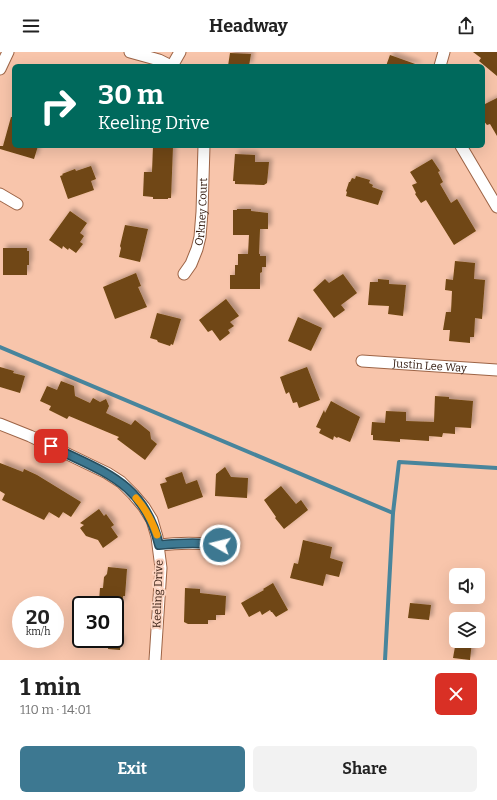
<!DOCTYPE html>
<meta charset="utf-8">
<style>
body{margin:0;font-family:Bitter,serif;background:#f2f2f2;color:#222;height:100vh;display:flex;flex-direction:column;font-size:15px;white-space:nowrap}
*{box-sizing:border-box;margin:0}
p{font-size:13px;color:#767676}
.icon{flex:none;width:22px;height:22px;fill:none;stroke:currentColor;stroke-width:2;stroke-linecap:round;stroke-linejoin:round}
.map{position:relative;height:608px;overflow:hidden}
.side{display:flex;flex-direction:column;background:#fff;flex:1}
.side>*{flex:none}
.guide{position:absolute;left:12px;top:12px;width:473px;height:84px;border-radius:6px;box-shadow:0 4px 16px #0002;background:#00695c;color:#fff;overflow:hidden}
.controls{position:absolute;left:449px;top:516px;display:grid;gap:8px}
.controls a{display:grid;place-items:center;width:36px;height:36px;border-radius:6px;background:#fff;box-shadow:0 4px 16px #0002;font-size:20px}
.speed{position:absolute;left:12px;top:544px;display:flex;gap:8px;font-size:20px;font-weight:700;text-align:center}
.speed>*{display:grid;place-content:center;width:52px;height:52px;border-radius:50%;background:#fff;box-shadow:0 4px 16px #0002;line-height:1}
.speed small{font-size:10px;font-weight:400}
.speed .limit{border:2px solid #111;border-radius:6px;background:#fff;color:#111}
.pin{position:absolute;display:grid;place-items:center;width:34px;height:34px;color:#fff;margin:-17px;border-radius:8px;box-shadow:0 2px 6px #0006}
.me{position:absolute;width:44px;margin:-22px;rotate:278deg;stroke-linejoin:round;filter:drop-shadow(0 0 3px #0008)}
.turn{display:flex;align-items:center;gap:14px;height:84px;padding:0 20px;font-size:18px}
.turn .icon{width:52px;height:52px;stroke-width:2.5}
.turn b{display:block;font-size:28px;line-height:34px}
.round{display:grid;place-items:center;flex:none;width:42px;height:42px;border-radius:6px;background:#f2f2f2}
.head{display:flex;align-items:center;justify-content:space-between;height:68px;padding:0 20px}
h1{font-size:24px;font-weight:700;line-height:30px}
.action{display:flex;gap:8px;margin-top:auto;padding:8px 20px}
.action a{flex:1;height:46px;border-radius:6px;background:#3d7891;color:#fff;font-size:16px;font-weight:700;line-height:46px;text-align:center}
.action a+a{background:#f2f2f2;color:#222}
header{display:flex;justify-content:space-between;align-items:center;height:52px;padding:0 20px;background:#fff;font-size:18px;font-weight:700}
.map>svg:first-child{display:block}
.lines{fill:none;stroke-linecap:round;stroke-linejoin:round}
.stream{stroke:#48859c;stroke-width:4}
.building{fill:#704712;filter:url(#shadow)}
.minor-casing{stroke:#9d6446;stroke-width:13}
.minor{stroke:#fff;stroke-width:11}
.route-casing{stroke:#284e5e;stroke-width:10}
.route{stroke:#3d7891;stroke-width:7}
.slow{stroke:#f59e0b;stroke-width:7}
.labels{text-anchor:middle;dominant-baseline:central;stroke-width:4;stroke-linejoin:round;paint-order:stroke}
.street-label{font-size:11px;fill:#31190d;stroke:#fdd5c2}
</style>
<header><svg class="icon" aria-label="menu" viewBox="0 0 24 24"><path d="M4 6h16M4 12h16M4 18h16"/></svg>Headway<svg class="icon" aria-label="share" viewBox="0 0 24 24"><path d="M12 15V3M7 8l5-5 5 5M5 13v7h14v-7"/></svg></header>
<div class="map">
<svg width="497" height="608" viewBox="0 0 497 608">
<defs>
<filter id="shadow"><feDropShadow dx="3.5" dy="-3.5" stdDeviation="2" flood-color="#0004"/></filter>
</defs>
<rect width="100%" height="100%" fill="#f8c5ab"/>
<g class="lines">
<!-- stream -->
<g class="stream">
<polyline points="0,295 393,461"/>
<polyline points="385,608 393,461 399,410 497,416"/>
</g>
</g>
<!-- building -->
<g class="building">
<polygon points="473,0 497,0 497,24 479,9 481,6"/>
<polygon points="230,1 251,2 249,14 228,14"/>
<polygon points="390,3 418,13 418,14 386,14"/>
<polygon points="497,46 497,84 490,72 487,73 483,68 483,53"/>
<polygon points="11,65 14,65 14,94 38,94 34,107 0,97 0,94 3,94"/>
<polygon points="153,94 173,94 171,146 168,146 168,147 153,147 153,145 143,144 144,120 152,120"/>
<polygon points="235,102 255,103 255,110 269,110 267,131 264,133 235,132 235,129 233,129"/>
<polygon points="432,107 440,119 438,120 443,130 440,132 451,151 457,147 476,179 454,193 426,148 421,151 415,142 416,141 412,133 417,131 410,120"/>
<polygon points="91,114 96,127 91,129 94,138 68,147 60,124 63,123 62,122 75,117 76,119"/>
<polygon points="356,124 370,128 369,131 373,133 372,135 383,139 378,153 346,144 347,140 346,139 349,130 350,130 352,126 355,127"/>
<polygon points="237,157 251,157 251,159 268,161 268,177 260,177 259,202 260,202 260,204 266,204 266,215 262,215 262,220 260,221 260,237 230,237 230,223 235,223 235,213 238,213 238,202 248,202 249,183 233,183 233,158 237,158"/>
<polygon points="70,159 87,171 80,181 84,184 80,190 83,192 76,201 69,196 68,198 63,194 62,197 49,188"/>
<polygon points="125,173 148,177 140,210 119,205 121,196 120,194"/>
<polygon points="3,196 27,196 27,199 29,199 29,213 27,213 27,223 3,223"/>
<polygon points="455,209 475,211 474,227 485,228 482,267 475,266 474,285 470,285 470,291 449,289 450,278 443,278 446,260 451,260 452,239 445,238 446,227 453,228"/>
<polygon points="136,221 141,234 138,235 147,255 115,267 103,235"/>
<polygon points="343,222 357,241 341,253 345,258 334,266 313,238 325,227 329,231"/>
<polygon points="378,227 389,228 389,232 406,233 403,264 388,262 389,254 368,253 370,230 378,230"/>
<polygon points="226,247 239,264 230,270 234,274 228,278 230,281 220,289 212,278 208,280 199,268"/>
<polygon points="157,261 181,267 173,293 171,292 170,294 158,290 157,288 150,286"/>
<polygon points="298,265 322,276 311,299 288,289"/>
<polygon points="0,315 14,319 13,321 25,324 20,341 0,335"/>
<polygon points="307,315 320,348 299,356 297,350 293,351 289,340 286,342 280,325"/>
<polygon points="61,329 74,334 75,344 90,351 93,346 100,350 106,347 109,354 106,361 131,373 135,368 150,380 151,387 157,392 145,408 117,387 119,385 69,364 67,367 49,358 51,354 40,349 47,334 57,338"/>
<polygon points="435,344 449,345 449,347 473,349 471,376 455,375 455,382 443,381 442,385 429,384 429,389 400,387 400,390 373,388 373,383 371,383 372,370 385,371 386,359 406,360 406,369 434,370"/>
<polygon points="331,349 360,365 350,390 338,385 337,386 334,384 333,388 319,381 321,377 316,375 324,358 325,361"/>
<polygon points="0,411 23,420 24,417 37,423 81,450 71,465 63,460 59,466 49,460 44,468 2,448 5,442 0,439"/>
<polygon points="225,415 231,425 248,426 247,446 215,444 216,422"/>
<polygon points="182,420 186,432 197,428 203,445 168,457 160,432 167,430 165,426"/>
<polygon points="281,434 296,452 301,448 308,458 284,477 275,466 276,465 264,448"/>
<polygon points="99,457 104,464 106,462 114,473 111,475 118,485 103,496 98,488 86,484 80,476 84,473 80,471"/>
<polygon points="303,488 332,495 330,506 343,510 339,525 326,522 323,534 290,526 294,511 298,512"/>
<polygon points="108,515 127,517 125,544 123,544 122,552 107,552 107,551 104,551 104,549 99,549 100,536 103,536 104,525 107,522"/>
<polygon points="273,531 288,558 276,565 272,560 271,560 270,558 262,563 260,559 249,565 241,551 264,538 263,537"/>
<polygon points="185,536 200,537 200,541 226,544 225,563 216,563 216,568 208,568 208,572 188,572 184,570"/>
<polygon points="410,551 431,553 429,568 408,566"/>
<polygon points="109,587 121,587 120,598 108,597"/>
<polygon points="456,589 472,589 470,608 453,606"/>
</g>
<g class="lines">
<defs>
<g id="minor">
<polyline points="130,0 159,8 171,14"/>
<polyline points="172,14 180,0"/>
<polyline points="440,14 444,0"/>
<polyline points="0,17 8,0"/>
<polyline points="461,94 497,155"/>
<polyline points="0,142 17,152"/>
<path id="s1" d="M184 222 191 212 197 197 200 185 202 160 204 94"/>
<path id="s2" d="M362 309 497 318"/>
<polyline points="0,372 30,384 107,421 121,430 133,442 144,455 152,468 157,485 161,516 155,608"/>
<path d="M159 493C184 490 207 490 232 496"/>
</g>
</defs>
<!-- minor casing -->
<use href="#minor" class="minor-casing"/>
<!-- minor -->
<use href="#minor" class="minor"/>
</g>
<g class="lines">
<defs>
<path id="route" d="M51 394C102 420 144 429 159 493 180 491 199 490 220 493"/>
</defs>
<!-- route casing -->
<use href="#route" class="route-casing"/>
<!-- route -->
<use href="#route" class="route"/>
<!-- slow -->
<path class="slow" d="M136 446C146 457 152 469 157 483"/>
</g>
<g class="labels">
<!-- street labels -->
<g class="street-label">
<text stroke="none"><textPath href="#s1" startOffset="66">Orkney Court</textPath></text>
<text stroke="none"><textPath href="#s2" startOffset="68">Justin Lee Way</textPath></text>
<text transform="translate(158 542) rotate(-88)">Keeling Drive</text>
</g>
</g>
</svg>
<div class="controls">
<a><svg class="icon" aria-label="sound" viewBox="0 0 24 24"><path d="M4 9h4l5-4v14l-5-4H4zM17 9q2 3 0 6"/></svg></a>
<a><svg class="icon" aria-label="layers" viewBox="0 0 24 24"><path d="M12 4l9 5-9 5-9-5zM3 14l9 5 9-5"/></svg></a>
</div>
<div class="speed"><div>20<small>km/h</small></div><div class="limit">30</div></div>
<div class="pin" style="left:51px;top:394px;background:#d93025"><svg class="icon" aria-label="arrive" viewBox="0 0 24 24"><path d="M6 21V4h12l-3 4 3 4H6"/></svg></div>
<svg class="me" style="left:220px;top:493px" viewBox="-20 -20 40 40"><circle r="17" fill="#3d7891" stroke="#fff" stroke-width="3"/><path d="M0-11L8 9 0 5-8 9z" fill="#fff"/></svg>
<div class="guide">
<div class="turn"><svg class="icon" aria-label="right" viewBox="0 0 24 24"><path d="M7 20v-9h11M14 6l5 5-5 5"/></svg><div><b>30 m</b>Keeling Drive</div></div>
</div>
</div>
<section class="side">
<div class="head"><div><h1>1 min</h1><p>110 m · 14:01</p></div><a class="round" style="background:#d93025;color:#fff"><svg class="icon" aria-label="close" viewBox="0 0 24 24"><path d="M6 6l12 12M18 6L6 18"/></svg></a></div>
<div class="action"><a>Exit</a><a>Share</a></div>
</section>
